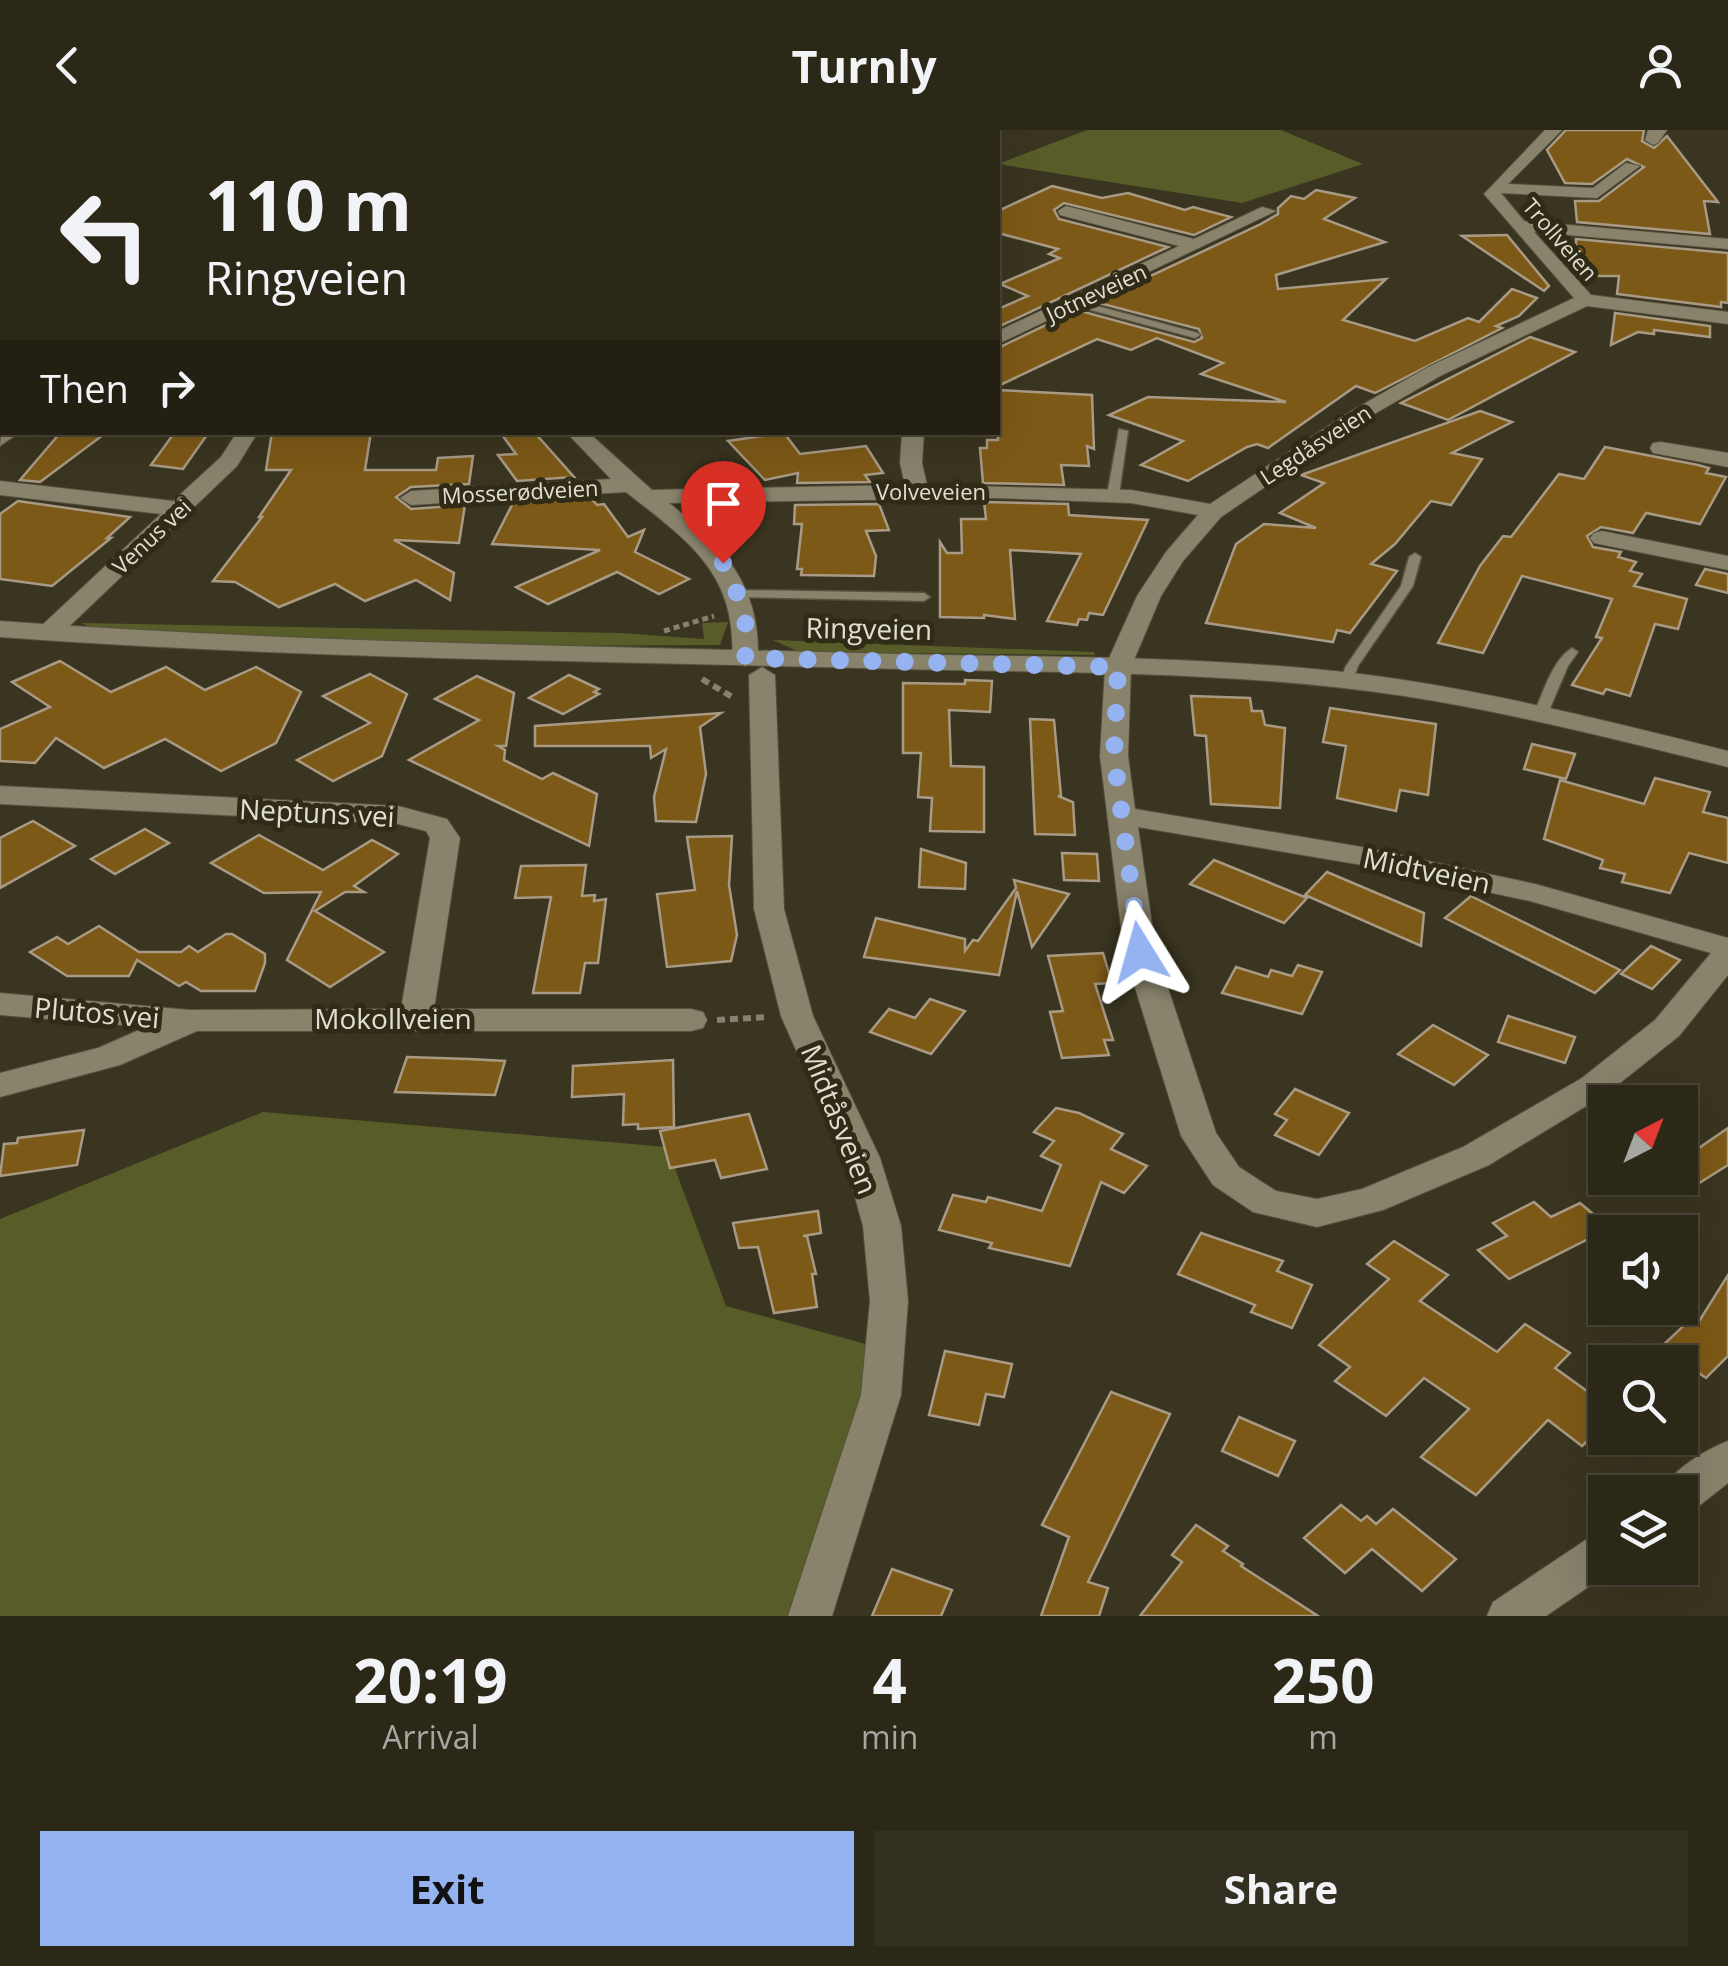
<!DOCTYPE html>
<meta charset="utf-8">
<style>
body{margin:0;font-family:"Open Sans",sans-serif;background:#343021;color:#f1f3f6;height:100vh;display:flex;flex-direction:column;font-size:38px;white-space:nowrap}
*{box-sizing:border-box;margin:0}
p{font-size:32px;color:#a6a6a2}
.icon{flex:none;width:55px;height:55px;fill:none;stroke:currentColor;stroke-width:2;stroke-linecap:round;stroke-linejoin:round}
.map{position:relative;height:1486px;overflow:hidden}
.panel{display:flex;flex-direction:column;background:#2c2818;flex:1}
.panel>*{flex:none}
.guide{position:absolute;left:0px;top:0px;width:1000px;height:305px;box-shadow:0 10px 40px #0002,0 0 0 2px #484437;background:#2c2818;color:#f1f3f6;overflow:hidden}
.needle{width:65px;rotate:42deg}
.buttons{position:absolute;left:1588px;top:955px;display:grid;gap:20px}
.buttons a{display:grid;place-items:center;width:110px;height:110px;border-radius:0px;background:#2c2818;box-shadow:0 10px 40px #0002,0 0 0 2px #484437;font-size:50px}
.pin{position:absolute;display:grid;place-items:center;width:85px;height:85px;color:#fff;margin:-102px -42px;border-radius:50% 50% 50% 0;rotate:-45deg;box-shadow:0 0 10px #0007}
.pin .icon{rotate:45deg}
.me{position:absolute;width:110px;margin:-55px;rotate:352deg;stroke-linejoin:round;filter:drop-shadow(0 0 8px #0008)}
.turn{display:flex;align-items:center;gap:35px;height:210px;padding:0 40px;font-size:45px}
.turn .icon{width:130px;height:130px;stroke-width:2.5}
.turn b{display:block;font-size:70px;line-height:85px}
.then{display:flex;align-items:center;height:95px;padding:0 40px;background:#0003;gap:20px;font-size:38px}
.eta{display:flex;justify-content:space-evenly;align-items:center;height:170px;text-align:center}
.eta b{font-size:60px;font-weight:700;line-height:70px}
.cta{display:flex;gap:20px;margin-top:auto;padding:20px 40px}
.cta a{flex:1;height:115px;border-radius:0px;background:#95b2f1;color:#111;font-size:40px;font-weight:700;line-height:115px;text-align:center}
.cta a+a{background:#343021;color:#f1f3f6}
header{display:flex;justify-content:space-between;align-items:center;height:130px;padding:0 40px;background:#2c2818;font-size:45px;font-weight:700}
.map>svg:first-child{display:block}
.green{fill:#585c28}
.building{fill:#7d5917;stroke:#a89a84;stroke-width:2.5}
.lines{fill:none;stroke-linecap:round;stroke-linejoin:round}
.service-casing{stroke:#565240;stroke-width:3}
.minor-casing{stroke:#565240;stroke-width:2}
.secondary-casing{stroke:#565240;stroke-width:2}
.path-far1{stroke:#868271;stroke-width:5;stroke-dasharray:6 4;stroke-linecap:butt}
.path{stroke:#868271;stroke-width:6;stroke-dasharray:8 5;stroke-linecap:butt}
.service{fill:#89836c;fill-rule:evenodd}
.minor{fill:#89836c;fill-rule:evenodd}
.secondary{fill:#89836c;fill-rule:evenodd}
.route{stroke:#95b2f1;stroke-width:18;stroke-dasharray:0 32.4}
.labels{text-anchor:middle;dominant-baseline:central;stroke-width:10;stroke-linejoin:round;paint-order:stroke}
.far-street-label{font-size:22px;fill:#e0ddd1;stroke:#302b16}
.street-label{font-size:28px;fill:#e0ddd1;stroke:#302b16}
</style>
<header><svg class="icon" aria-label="back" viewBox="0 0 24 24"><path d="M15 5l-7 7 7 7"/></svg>Turnly<svg class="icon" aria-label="person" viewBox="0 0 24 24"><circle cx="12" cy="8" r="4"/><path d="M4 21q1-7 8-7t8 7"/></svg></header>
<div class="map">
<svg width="1728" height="1486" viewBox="0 0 1728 1486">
<rect width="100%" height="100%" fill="#3a3520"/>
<!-- green -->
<g class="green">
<polygon points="1087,0 1281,0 1363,34 1242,73 998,34"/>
<polygon points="728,492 720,515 318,517 97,500 81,493 621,503 704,509 702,493"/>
<polygon points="773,510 1094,522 1095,525 799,522"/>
<polygon points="263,982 667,1017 726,1176 888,1220 810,1486 0,1486 0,1089"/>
</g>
<!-- building -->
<g class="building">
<polygon points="1566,0 1644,0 1642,11 1654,18 1667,6 1718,72 1704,71 1710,104 1577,92 1575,71 1599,71 1644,37 1627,29 1592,54 1565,53 1547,20"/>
<polygon points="1052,56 1102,68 1128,63 1185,80 1193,77 1231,87 1194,105 1064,73 1054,80 1059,89 1168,117 998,197 998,179 1028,166 1000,154 1060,128 1049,124 1058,119 998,103 998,81"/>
<polygon points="1316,60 1355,68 1324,89 1385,112 1276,145 1278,159 1386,149 1343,190 1415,211 1468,188 1479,192 1512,159 1537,168 1519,186 1496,196 1502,198 1375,263 1356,256 1268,318 1257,314 1247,317 1188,351 1141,335 1183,311 1109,285 1148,267 1286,272 1201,244 1223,233 1157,208 1131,220 1097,209 998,256 998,218 1077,180 1194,212 1202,208 1199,199 1095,172 1259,95 1278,84 1278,78 1291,66 1304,69"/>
<polygon points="1507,105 1549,156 1544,161 1462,106"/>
<polygon points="1576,109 1728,123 1728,173 1721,172 1721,177 1617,164 1619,146 1579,146 1575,142"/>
<polygon points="1615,183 1710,196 1710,207 1654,200 1654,204 1638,202 1611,215"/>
<polygon points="1530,207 1575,222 1448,290 1401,273"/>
<polygon points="998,260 1092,265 1094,319 1087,316 1089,336 1061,335 1064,355 983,353 980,318 987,318 987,310 998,310"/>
<polygon points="1480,281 1512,292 1452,323 1482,329 1451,375 1431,371 1395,414 1371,434 1397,441 1350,503 1337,500 1333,512 1206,493 1236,414 1264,394 1316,398 1280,383 1324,353 1301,345"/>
<polygon points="61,302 107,302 40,352 20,350"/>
<polygon points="175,302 209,302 183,339 151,335"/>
<polygon points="272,302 371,302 365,340 436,340 438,328 473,326 469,354 411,357 396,367 411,379 465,375 459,413 394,410 454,443 450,470 416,450 365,471 335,454 279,477 235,452 213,451 262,387 259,387 291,340 266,340"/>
<polygon points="500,302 534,302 574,347 517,351 498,325 516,324"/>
<polygon points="784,303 800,324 866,316 883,343 865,345 870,352 797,353 798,343 765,350 728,311"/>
<polygon points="1605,317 1698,335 1709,338 1706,343 1726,347 1700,394 1646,383 1633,403 1601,397 1587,406 1593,417 1621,422 1618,427 1636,432 1630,441 1642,444 1634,456 1687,469 1678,499 1655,494 1630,566 1606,559 1603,564 1572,555 1602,508 1596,507 1612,469 1522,446 1483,523 1438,513 1480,436 1503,406 1511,407 1559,344 1584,349"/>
<polygon points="591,368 597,375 604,374 628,407 644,400 635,422 689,449 659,464 617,442 548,474 516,457 600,420 492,414 513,373"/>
<polygon points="18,371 130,387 107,408 111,408 52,456 0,449 0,384"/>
<polygon points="984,372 1068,374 1069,385 1148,390 1103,485 1089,483 1087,490 1079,489 1077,495 1047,491 1081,424 1010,420 1015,489 984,485 984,488 940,487 940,412 947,423 962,423 961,389 986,389"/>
<polygon points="879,374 889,400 866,401 876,426 874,446 801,445 802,439 797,439 802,394 794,394 795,375"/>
<polygon points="1705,439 1728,444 1728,463 1696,455"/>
<polygon points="60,531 111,562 166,537 205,560 256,537 301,562 276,613 221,641 165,609 104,638 56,608 35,633 0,631 0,599 50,577 12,552"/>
<polygon points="370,544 407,564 382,626 333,651 297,630 370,593 323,566"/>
<polygon points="569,545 599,559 594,562 599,564 563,584 529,568"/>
<polygon points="477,546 514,563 506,616 498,616 505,620 504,630 542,649 553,643 597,664 589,716 409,630 479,590 435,569"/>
<polygon points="965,550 992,551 990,582 949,580 951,636 984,637 984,702 930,701 932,668 918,667 921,623 903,623 903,553 965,554"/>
<polygon points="1191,566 1250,568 1252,581 1262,581 1265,595 1285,598 1280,678 1211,674 1206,606 1195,605"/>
<polygon points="1330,578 1436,594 1428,665 1400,660 1396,681 1337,668 1346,616 1323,612"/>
<polygon points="721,583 700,597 706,644 696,692 656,691 654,667 666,619 651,628 650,616 535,616 535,596"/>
<polygon points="1030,589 1054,590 1061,666 1058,666 1073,672 1075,705 1035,704"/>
<polygon points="1532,614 1575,624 1566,649 1524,639"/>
<polygon points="1655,648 1710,662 1703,682 1728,688 1728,733 1689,723 1670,763 1622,752 1625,744 1600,738 1603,730 1544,709 1560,650 1644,674"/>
<polygon points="33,691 75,716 0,758 0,708"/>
<polygon points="145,699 169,713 115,744 91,729"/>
<polygon points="259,705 323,740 372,710 398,724 354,756 364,762 345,762 315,781 384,822 330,857 287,830 321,762 264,763 211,733"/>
<polygon points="732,706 729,755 737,805 731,831 667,837 657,764 695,760 687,707"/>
<polygon points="921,719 966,733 965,759 919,757"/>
<polygon points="1062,723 1097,724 1099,751 1064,750"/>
<polygon points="1214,730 1307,768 1284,793 1190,754"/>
<polygon points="586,735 582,766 595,765 594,771 606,769 598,833 585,833 580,863 533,863 551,767 515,768 521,736"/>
<polygon points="1327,742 1424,783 1421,816 1305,765"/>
<polygon points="1014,750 1069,764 1032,817 1017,761 999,845 864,827 876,788 965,809 965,821 973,810 978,811 1016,758"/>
<polygon points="1471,766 1499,780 1620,840 1595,863 1445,788"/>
<polygon points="99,796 139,822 181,822 189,816 198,822 226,804 232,804 265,824 265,833 255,861 201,861 186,852 179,856 137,830 129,846 67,846 30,822 57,807 68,814"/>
<polygon points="1651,816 1680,830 1652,859 1621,844"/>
<polygon points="1103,823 1112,853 1095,854 1113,910 1104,910 1109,925 1062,928 1050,882 1063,881 1048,826"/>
<polygon points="1298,835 1322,842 1302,884 1222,863 1236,837 1268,847 1271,840 1292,846"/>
<polygon points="930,869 965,881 931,924 870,902 889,879 915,888"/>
<polygon points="1508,886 1575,907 1565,933 1498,912"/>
<polygon points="1433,895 1488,925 1454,955 1398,924"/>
<polygon points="407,927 469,929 505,931 495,965 395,962"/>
<polygon points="673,930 674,997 638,999 638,994 623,995 624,964 572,967 573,936"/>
<polygon points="1295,959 1349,983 1319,1025 1275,1005 1287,990 1275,984"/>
<polygon points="1056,978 1079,983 1123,1004 1111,1019 1147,1036 1124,1063 1101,1052 1070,1136 989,1118 992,1113 939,1100 953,1065 986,1072 988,1067 1042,1081 1061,1035 1041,1026 1054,1011 1034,1002"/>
<polygon points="749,984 767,1039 721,1048 715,1030 670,1038 660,1001"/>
<polygon points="1728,998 1728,1035 1680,1065 1680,1031"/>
<polygon points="84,1000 77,1035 0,1046 4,1014 17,1013 18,1008"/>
<polygon points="1534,1072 1551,1087 1580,1073 1610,1098 1509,1149 1478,1120 1507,1106 1493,1093"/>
<polygon points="818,1081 821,1103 803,1106 807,1106 816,1144 812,1144 817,1177 774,1183 758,1117 739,1118 733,1093"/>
<polygon points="1201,1103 1283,1131 1277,1141 1312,1155 1292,1198 1251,1182 1255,1175 1178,1144"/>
<polygon points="1394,1111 1448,1145 1420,1171 1497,1222 1525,1194 1570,1223 1555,1238 1605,1274 1605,1295 1582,1316 1548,1290 1476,1365 1421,1327 1469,1279 1424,1248 1386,1286 1335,1251 1350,1237 1319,1215 1389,1149 1367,1134"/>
<polygon points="1728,1145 1728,1226 1706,1248 1661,1217 1692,1188 1698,1193"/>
<polygon points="945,1221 1012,1234 1004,1267 986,1264 979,1295 929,1285"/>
<polygon points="1111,1262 1170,1284 1088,1452 1108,1458 1099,1486 1041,1486 1069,1407 1042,1395"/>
<polygon points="1239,1287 1295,1311 1278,1346 1222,1321"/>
<polygon points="1341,1375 1361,1391 1367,1386 1376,1394 1393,1379 1456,1429 1422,1461 1372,1419 1345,1443 1304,1408"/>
<polygon points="1196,1395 1228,1416 1223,1421 1243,1434 1241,1436 1318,1486 1140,1486 1182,1432 1172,1425"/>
<polygon points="892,1439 952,1460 941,1486 872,1486"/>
</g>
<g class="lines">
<defs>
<g id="service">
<polygon points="1075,170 1198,203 1200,205 1195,208 1072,175 1070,173"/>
<polygon points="1119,299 1128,301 1119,365 1113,368 1107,365"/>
<polygon points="1415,423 1421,427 1413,456 1358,536 1352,553 1342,553 1340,550 1346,536 1401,456 1409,427"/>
<polygon points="739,460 924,463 930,467 924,471 735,467 735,461"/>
<path d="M1572 518 1578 522 1568 536 1548 583 1541 587 1536 586 1534 583C1544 561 1552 531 1572 518Z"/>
</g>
<g id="minor">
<polygon points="298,0 314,0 316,2 300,2"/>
<path d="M1545 0H1562L1508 54 1593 58 1626 33 1640 36 1597 68 1501 63 1524 91 1728 109V119L1534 102 1591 165 1728 182V194L1587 176 1442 245 1362 291 1221 387 1183 431 1161 466 1131 537 1128 626 1135 679 1362 717 1535 754 1728 808V845L1679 906 1606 964 1489 1035 1383 1080 1317 1097 1253 1082 1213 1055 1181 1006 1124 822 1100 626 1105 537 1137 466 1166 422 1198 385 1131 373 996 368 669 373C724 417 760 455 758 528L745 536 732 528C737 443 687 410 626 362L411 375 400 368 411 361 611 349 566 302H588L652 360 905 355 900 333 902 302H924L922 333 927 355 1131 360 1210 374 1348 283 1428 237 1574 168 1484 64ZM1138 697 1362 735 1530 771 1711 823 1655 890 1582 948 1463 1017 1362 1059 1317 1069 1276 1061 1239 1037 1216 1003 1156 822Z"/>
<polygon points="1648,0 1667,0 1658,13 1653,15 1645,10"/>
<rect x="0" y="31" width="2" height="10"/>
<polygon points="1066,76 1194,109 1262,77 1276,81 998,214 998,201 1179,116 1060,85 1058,81"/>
<rect x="0" y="141" width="2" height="19"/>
<polygon points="2,298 2,302 20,302 0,316"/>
<polygon points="237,302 258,302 237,336 56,509 38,509 34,504 38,499 161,384 0,365 0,351 173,371 221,327"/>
<polygon points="1661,312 1728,323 1728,337 1653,323 1650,318 1653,313"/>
<polygon points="1602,401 1728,426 1728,440 1594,413 1590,408 1594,403"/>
<polygon points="762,537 775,545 784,779 813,886 880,1028 901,1096 908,1171 901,1265 832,1486 788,1486 861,1265 870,1171 863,1096 844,1028 781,886 754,779 749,545"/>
<polygon points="0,656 398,676 447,689 460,708 434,879 691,879 703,882 707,890 703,898 691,901 197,901 120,935 0,967 0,943 98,918 146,897 0,885 0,863 190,880 401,879 430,708 426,701 398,694 0,674"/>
</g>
<g id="secondary">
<path d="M0 491C299 513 599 516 899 524 1066 528 1238 525 1404 550 1513 567 1620 594 1728 621V637C1621 611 1514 583 1404 566 1238 541 1066 543 899 539 599 531 299 529 0 507Z"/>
<path d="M1728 1311V1353L1695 1379 1680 1384V1362H1660C1671 1341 1706 1319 1728 1311Z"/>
<polygon points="1605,1402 1605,1438 1616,1438 1546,1486 1487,1486 1493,1472 1590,1407"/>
</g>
</defs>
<!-- service casing -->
<use href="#service" class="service-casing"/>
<!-- minor casing -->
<use href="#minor" class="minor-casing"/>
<!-- secondary casing -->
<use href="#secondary" class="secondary-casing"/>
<!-- path-far1 -->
<polyline class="path-far1" points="664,501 714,486"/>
<!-- path -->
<g class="path">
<polyline points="702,549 734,568"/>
<polyline points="717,890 769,887"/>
</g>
<!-- service -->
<use href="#service" class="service"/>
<!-- minor -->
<use href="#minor" class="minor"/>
<!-- secondary -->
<use href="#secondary" class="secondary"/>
</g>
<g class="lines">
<!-- route -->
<path class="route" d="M723 433C739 465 751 492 745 528L1118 537 1114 626 1140 822"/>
</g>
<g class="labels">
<!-- far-street labels -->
<g class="far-street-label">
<text transform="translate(1561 109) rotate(49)">Trollveien</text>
<text transform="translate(1096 162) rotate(-25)">Jotneveien</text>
<text transform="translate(1315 314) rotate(-33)">Legdåsveien</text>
<text transform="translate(520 361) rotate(-3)">Mosserødveien</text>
<text x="931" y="361">Volveveien</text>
<text transform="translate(151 406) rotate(-43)">Venus vei</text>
</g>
<!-- street labels -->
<g class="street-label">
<text transform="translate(869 498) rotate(1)">Ringveien</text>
<text transform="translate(317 682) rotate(3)">Neptuns vei</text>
<text transform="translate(1427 740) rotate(12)">Midtveien</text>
<text transform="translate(97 882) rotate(5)">Plutos vei</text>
<text x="393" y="888">Mokollveien</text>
<text transform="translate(840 989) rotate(68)">Midtåsveien</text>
</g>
</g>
</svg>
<div class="buttons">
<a><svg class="needle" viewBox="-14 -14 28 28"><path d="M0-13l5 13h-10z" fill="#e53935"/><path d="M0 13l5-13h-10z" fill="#a6a6a2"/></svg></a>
<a><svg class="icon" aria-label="sound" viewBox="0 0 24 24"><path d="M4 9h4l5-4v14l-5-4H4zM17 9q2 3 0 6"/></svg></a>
<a><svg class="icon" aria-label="search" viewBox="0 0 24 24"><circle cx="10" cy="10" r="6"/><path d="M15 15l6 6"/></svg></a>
<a><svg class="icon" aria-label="layers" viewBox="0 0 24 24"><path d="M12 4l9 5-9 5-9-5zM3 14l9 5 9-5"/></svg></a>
</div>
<div class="pin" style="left:723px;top:433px;background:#d93025"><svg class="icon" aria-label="arrive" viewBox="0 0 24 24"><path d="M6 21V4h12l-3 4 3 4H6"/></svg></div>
<svg class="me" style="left:1140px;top:822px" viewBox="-20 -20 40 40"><path d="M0-17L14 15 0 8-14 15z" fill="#95b2f1" stroke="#fff" stroke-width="4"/></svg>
<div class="guide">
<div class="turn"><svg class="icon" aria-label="left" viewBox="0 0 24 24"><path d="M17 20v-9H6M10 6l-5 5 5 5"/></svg><div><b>110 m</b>Ringveien</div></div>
<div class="then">Then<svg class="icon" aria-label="right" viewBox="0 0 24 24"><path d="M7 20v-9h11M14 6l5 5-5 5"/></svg></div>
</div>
</div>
<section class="panel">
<div class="eta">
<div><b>20:19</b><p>Arrival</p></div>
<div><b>4</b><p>min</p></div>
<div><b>250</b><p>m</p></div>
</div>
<div class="cta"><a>Exit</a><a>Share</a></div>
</section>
